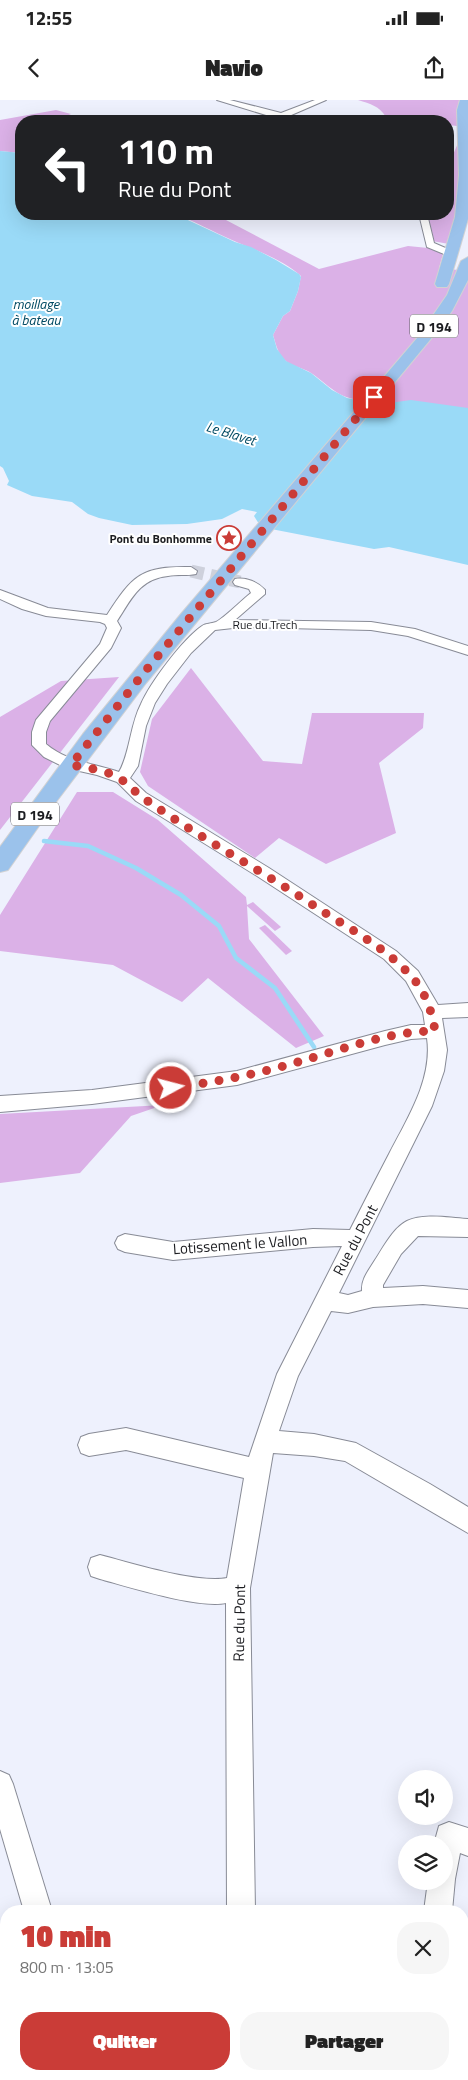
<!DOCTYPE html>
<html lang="fr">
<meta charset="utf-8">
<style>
body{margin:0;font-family:"Titillium Web",sans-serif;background:#f6f6f6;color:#222;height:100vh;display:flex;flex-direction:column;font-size:19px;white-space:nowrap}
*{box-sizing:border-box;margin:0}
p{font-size:16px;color:#767676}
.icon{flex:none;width:28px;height:28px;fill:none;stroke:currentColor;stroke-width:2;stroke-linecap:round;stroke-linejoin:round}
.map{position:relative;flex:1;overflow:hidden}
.details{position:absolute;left:0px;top:1805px;width:469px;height:175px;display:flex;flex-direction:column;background:#fff;border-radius:20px 20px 0 0;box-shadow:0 5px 20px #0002}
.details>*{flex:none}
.guide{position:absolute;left:15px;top:15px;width:439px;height:105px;border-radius:20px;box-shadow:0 5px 20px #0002;background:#202124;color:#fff;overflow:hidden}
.tools{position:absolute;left:398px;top:1670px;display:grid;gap:10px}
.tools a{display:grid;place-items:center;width:55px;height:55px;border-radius:50%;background:#fff;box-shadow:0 5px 20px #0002;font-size:25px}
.pin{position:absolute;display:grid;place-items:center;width:42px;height:42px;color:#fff;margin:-21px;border-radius:10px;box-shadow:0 2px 8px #0006}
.me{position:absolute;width:55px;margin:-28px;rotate:83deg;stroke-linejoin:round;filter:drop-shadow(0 0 4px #0008)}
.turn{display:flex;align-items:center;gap:18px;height:105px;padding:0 20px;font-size:22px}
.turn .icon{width:65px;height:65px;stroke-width:2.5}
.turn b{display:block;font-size:35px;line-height:42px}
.round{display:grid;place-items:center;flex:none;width:52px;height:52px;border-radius:20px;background:#f6f6f6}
.summary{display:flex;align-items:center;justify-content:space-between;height:85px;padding:0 20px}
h1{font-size:30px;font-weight:800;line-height:38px;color:#ca3c37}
.primary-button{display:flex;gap:10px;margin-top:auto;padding:10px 20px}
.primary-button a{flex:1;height:58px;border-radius:20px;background:#ca3c37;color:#fff;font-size:20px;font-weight:800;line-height:58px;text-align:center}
.primary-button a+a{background:#f6f6f6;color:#222}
.status{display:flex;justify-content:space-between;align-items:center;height:35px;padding:0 25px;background:#fff;direction:ltr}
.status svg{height:14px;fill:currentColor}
header{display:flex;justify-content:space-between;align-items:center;height:65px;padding:0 20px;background:#fff;font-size:22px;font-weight:800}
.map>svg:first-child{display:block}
.green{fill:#dbb1e7}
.water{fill:#9adaf7}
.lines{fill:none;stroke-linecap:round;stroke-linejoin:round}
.stream{stroke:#9adaf7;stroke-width:4.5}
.street-tunnel{stroke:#ced1dc;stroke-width:13;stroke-dasharray:13 7;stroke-linecap:butt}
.street-casing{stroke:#888b96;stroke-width:2}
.primary-casing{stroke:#d2d2d3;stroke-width:2}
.street{fill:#fff;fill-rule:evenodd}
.primary{fill:#9bc2eb;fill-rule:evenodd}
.route{stroke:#ca3c37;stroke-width:9;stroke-dasharray:0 16.2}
.labels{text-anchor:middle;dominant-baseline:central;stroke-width:4;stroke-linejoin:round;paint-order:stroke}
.far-poi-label{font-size:12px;font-weight:bold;fill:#1c1d21;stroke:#fff;text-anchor:end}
.far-street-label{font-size:12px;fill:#1c1d21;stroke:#fff}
.far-water-label{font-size:14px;font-style:italic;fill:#004a63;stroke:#fff}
.shield{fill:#fff;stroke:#606164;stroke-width:1}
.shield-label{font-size:14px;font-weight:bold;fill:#1c1d21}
.street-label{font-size:15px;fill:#1c1d21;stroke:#fff}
</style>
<div class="status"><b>12:55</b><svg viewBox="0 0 49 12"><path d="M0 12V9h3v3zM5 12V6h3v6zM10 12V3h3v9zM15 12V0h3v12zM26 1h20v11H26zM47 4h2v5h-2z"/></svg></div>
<header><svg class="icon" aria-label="back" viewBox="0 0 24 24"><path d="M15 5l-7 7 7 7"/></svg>Navio<svg class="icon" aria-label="share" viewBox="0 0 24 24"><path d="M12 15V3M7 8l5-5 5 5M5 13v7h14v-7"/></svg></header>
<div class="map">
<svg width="468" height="1980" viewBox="0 0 468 1980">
<rect width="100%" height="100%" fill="#eef1fd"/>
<!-- green -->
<g class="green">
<path d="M358 0H459L457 26 448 25V21L377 20 386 17C379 6 371 4 358 0Z"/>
<polygon points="56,10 71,14 55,21 21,21 21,53 0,51 0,20"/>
<path d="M459 41C462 75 457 110 449 144L432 141 427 114H448V66Z"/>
<path d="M175 114H242L226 120 319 169 408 146 428 148 443 154 439 168 468 171V347L365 299C341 302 329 285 311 273 304 268 294 267 287 262 278 256 276 244 273 235L283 216 290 211 298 191 301 176C281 158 256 151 232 140 213 132 195 121 175 114Z"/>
<polygon points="191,568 263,661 302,664 312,613 424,613 423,628 379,663 396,733 326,764 279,738 255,758 148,686 140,672 152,619"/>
<polygon points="119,577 0,730 0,617 61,581"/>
<polygon points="77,692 113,692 158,720 246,797 247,805 253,802 281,827 275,831 247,806 249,839 324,936 296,948 208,878 182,902 113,865 0,851 0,815"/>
<polygon points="265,825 292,851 286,855 259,828"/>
<polygon points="163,1005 131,1016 80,1073 0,1083 0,1014"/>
</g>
<!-- water -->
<polygon class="water" points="0,51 21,53 21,114 175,114 235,142 251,147 276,160 299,174 301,177 298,191 290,211 283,216 273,235 277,249 286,261 311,273 332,290 347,298 357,300 378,299 389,303 411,300 468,308 468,465 389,447 374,449 266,428 259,424 254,416 257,412 242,409 222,419 187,424 132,425 99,418 88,414 72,402 32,396 7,385 9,381 3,368 0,366"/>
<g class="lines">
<!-- stream -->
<polyline class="stream" points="44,741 88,746 136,768 181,795 219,826 236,858 275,888 314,947"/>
<!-- street-tunnel -->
<polyline class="street-tunnel" points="191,471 240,482"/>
<defs>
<g id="street">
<polygon points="217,0 230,0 281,13 315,0 326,0 289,16 305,21 279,19"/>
<polygon points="419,114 427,114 434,143 450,150 450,154 444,154 427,147"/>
<path d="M191 467 197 471 196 474C187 476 177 474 168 476 139 479 131 500 117 521L121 528 111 548 50 621 46 632V644C67 662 93 663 119 672 130 653 130 625 141 604 150 583 183 539 202 526 206 523 211 524 216 522 224 518 243 499 251 493L249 489 235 485 233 482 235 479C246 477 258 482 265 490V494L235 520 371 522 415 529 468 546V555L408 536 371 530 242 527 215 530 191 553 167 584 155 603 146 626 138 666 130 678 146 693 269 768 396 851 418 871 438 905 468 903V917L442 918 447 950 444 971 432 1006 339 1193 348 1195 362 1191C361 1179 369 1170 375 1160 383 1148 393 1128 407 1121 424 1113 450 1118 468 1119V1137L418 1136 401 1154 383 1185V1188L423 1186 468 1190V1208L423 1204 373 1207 348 1213 331 1211 298 1276 279 1331 314 1334 356 1343 430 1384 468 1407V1433L345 1361 314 1356 273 1353 250 1488 255 1811H227L226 1503C199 1509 129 1487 100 1479L91 1476 88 1467 91 1458 100 1455C131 1463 198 1484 227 1478L244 1378 126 1350 89 1356 81 1353 78 1345 81 1337 89 1334 126 1328 249 1357 277 1274 342 1146 313 1147 173 1160 125 1152 118 1149 115 1143 118 1137 125 1134 173 1142 313 1129 350 1130C363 1104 376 1079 389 1054 407 1019 433 979 427 938L411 939 385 945 237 985 92 1004 0 1012V996L92 990 237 971 385 931 411 925H425L423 912 406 881 384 859 257 776 136 701 117 682 97 675 66 668 44 657 32 645V632L36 620 100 544 107 528 105 524 100 522 46 516 22 509 0 499V490L48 508 107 515C133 475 141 466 191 467Z"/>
<polygon points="0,1671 9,1675 13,1684 52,1811 24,1811 0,1729"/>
<polygon points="449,1722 468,1728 468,1756 460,1753 455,1779 452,1811 424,1811 428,1781 444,1781 444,1744 434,1744 439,1726"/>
<polygon points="28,1974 58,1974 57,1980 27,1980"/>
<rect x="229" y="1974" width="30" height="6"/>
<polygon points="400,1974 430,1974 429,1980 399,1980"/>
</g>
<g id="primary">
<polygon points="460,0 468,0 468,119 449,184 447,187 437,187 435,184 455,117 459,75 457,10"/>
<polygon points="468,157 468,180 452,211 439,229 146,583 53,706 8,770 0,772 0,747 83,634 181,514 418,237 447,195 461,161"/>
</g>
</defs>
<!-- street casing -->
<use href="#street" class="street-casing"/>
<!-- primary casing -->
<use href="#primary" class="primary-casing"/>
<!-- street -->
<use href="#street" class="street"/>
<!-- primary -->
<use href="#primary" class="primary"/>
</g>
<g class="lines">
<!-- route -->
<path class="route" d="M171 988C215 982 259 974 301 961 344 949 390 931 435 931 432 911 425 891 411 876 385 847 348 828 316 807 259 769 198 737 142 697 135 692 129 685 122 680 108 670 88 668 71 665L142 575 374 297"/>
</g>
<!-- icons -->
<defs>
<symbol id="sight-ring" viewBox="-11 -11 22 22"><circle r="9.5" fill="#fff" stroke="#ca3c37" stroke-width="1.5"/><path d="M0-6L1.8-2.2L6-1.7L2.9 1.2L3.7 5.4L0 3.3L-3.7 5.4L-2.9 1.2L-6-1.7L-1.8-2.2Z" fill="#ca3c37"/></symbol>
</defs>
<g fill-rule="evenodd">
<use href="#sight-ring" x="215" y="424" width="28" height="28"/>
</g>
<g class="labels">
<!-- far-poi labels -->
<g class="far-poi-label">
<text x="212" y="438">Pont du Bonhomme</text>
</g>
<!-- far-street labels -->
<g class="far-street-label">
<text x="265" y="524">Rue du Trech</text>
</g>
<!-- far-water labels -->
<g class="far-water-label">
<text x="36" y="203">moillage<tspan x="36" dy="16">à bateau</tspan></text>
<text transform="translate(231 333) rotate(17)">Le Blavet</text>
</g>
<!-- shield labels -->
<g class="shield">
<rect x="410" y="214.5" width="48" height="23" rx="4"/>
<rect x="11" y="702.5" width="48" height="23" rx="4"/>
</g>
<g class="shield-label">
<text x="434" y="226">D 194</text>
<text x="35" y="714">D 194</text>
</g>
<!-- street labels -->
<g class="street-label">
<text transform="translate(355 1140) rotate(-62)">Rue du Pont</text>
<text transform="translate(240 1144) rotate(-4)">Lotissement le Vallon</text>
<text transform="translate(239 1523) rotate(-89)">Rue du Pont</text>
</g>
</g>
</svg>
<div class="tools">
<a><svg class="icon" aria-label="sound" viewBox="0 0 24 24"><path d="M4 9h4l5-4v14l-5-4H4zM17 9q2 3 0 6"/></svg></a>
<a><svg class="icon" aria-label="layers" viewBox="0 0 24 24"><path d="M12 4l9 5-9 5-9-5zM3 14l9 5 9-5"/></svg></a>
</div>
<div class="pin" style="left:374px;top:297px;background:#d93025"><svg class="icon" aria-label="arrive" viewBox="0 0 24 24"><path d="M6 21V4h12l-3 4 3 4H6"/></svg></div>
<svg class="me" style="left:171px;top:988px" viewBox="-20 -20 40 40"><circle r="17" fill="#ca3c37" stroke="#fff" stroke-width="3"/><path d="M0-11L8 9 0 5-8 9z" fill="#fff"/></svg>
<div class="guide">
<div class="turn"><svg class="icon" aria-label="left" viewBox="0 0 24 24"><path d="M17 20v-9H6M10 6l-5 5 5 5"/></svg><div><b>110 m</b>Rue du Pont</div></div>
</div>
<section class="details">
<div class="summary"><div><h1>10 min</h1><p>800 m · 13:05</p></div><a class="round"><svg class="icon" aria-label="close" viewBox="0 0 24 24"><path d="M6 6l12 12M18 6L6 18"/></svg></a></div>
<div class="primary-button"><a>Quitter</a><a>Partager</a></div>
</section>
</div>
